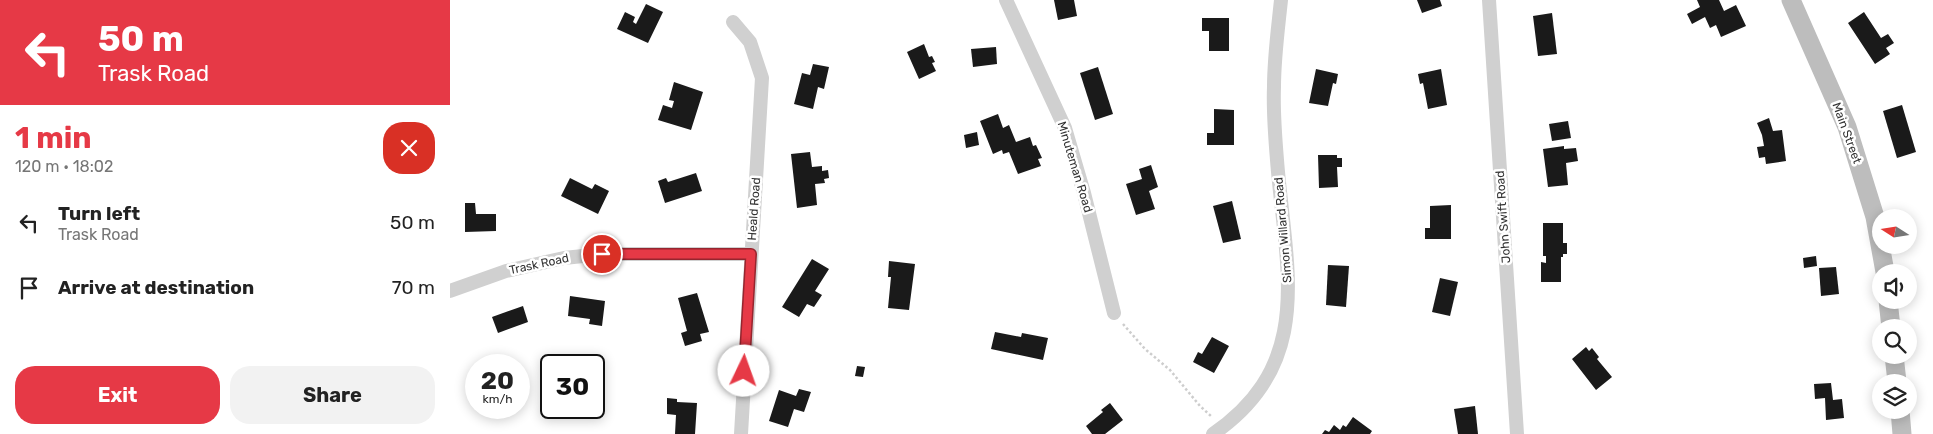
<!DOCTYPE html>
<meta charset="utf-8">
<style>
body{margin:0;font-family:Rubik,sans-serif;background:#f2f2f2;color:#222;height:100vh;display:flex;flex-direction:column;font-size:19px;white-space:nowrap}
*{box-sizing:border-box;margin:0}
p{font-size:16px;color:#767676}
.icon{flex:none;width:28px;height:28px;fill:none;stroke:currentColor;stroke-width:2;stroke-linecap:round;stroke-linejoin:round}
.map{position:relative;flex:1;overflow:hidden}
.drawer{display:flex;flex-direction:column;background:#fff;width:450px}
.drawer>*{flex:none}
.guide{background:#e63946;color:#fff;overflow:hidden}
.needle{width:32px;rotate:282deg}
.controls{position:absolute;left:1422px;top:209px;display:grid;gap:10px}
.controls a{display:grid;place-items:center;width:45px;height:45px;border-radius:50%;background:#fff;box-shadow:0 2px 12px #0003;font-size:25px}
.speed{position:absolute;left:15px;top:354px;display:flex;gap:10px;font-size:25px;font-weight:700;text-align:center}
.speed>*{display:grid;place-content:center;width:65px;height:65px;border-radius:50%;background:#fff;box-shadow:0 2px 12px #0003;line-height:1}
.speed small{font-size:12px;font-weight:400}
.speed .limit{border:2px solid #111;border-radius:8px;background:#fff;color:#111}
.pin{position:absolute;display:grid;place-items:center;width:42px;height:42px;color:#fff;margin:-21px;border:2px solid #fff;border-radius:50%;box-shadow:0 1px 5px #0007}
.me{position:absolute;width:55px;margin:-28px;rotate:3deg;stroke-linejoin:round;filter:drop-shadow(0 0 4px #0008)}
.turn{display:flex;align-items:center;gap:18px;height:105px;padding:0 15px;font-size:22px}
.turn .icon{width:65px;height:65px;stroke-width:2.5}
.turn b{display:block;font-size:35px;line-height:42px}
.round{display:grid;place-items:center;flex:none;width:52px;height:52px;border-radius:20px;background:#f2f2f2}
.head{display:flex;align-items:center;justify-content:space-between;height:85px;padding:0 15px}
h1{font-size:30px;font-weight:700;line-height:38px;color:#e63946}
.cta{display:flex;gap:10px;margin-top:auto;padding:10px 15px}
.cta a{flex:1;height:58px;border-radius:20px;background:#e63946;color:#fff;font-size:20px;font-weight:700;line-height:58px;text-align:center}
.cta a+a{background:#f2f2f2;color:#222}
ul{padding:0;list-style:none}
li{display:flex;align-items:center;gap:15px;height:65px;padding:0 15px}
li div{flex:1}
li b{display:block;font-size:19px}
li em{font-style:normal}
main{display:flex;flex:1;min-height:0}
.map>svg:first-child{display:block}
.building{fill:#1a1a1a}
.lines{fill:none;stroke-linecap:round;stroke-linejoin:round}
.path{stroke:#cdcdcd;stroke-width:2.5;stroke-dasharray:2.5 2.5;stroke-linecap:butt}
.minor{stroke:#d0d0d0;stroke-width:14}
.secondary{stroke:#bdbdbd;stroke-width:19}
.route-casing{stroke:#96252e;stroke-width:12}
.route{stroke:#e63946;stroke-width:9}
.labels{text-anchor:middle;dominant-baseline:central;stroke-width:5;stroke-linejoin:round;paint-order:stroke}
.street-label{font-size:12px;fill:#333;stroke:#fff}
</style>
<main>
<section class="drawer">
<div class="guide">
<div class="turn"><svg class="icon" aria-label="left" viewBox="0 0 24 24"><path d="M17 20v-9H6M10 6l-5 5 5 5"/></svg><div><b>50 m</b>Trask Road</div></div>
</div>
<div class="head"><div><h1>1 min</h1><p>120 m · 18:02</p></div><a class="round" style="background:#d93025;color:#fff"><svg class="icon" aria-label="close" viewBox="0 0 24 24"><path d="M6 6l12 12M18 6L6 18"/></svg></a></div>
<ul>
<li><svg class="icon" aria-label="left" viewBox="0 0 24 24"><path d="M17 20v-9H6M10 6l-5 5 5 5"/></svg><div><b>Turn left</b><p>Trask Road</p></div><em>50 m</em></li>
<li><svg class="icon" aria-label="arrive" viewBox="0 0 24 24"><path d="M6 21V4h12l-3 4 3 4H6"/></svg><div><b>Arrive at destination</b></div><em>70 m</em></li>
</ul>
<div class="cta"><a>Exit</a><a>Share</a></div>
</section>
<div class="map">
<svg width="1483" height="434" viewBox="0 0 1483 434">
<rect width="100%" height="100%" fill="#fff"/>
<!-- building -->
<g class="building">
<polygon points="604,0 624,0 627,16 608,20"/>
<polygon points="967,0 990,0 992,6 972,13"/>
<polygon points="1247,0 1269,0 1274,11 1286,5 1296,26 1271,37 1266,25 1260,28 1255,17 1242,24 1237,14 1250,7"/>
<polygon points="196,4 213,12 198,43 167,29 175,12 185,17 183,22 186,24"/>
<polygon points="1414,12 1431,38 1438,34 1444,43 1436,48 1440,54 1425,64 1398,23"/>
<polygon points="1102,13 1107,54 1088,56 1083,16"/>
<polygon points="752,18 779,18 779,51 759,51 759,31 752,31"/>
<polygon points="474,44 479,57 482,56 485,62 482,63 486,71 469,79 457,52"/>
<polygon points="546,47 547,64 523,67 521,49"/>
<polygon points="363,64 379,67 374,89 368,87 363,109 344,104 352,73 360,75"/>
<polygon points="648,67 663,114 645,120 630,73"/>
<polygon points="866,69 888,74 886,84 883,83 878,106 859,103"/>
<polygon points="991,69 997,105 978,109 973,83 970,84 968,74"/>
<polygon points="224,82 253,92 241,130 208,120 213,105 222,108 224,101 219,100"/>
<polygon points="1452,105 1466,152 1447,158 1433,111"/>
<polygon points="764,109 784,110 784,145 757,145 757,133 764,133"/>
<polygon points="548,114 553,128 559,125 566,142 580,137 583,146 586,145 592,158 588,159 591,166 568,174 559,152 553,154 552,150 543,154 530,121"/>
<polygon points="1319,118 1323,131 1332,130 1336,161 1316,164 1315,157 1309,158 1307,147 1314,146 1312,135 1307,123"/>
<polygon points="1118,121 1121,138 1102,141 1099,124"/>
<polygon points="527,132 529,145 516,148 514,135"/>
<polygon points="1114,146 1114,149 1126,148 1128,161 1116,163 1118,185 1098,187 1093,149"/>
<polygon points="360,152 362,167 372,166 372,171 378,170 379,178 374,179 375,183 365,184 367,205 347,208 341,154"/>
<polygon points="868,155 887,155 887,158 892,158 892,167 887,167 888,187 869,188"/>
<polygon points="701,165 708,187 699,191 705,209 686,215 676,184 692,179 689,169"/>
<polygon points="246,173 252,191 215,203 208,181 216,178 218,182"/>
<polygon points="120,178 142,189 145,184 159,191 148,214 111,196"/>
<polygon points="782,201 791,239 773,243 763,206"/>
<polygon points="15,203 25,203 26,214 46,214 46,231 15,232"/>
<polygon points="1001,205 1001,239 975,239 975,228 980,228 980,206"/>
<polygon points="1093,223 1113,223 1113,243 1117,243 1117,254 1113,254 1113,257 1111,257 1111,282 1091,282 1091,262 1096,263 1096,256 1093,256"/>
<polygon points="1366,256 1367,266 1354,268 1353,258"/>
<polygon points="362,259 379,269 365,291 372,295 364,307 357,304 349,317 332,307"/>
<polygon points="439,261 465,264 459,310 438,308 441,277 438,277"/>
<polygon points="878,265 899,266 896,307 876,305"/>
<polygon points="1386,267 1389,294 1371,296 1369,268"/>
<polygon points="990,278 1008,282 1000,316 982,312"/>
<polygon points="247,293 259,332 250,334 252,341 235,346 231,333 237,331 228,298"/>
<polygon points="120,296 155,301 152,326 139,324 140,319 118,316"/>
<polygon points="73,306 78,322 48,333 42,317"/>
<polygon points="545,332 571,337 572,333 598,338 593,360 541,349"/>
<polygon points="762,337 779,346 764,373 743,362 748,352 752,354"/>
<polygon points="1136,347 1139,351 1142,348 1149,357 1147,359 1162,377 1146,390 1122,359"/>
<polygon points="407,366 415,367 413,377 405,376"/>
<polygon points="1381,383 1383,400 1392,399 1394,418 1376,420 1375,398 1365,399 1364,384"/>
<polygon points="349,389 361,392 354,412 344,409 338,427 319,421 329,390 346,396"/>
<polygon points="217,398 227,399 227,402 247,403 245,434 225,434 226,415 217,414"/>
<polygon points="660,403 673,420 655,434 642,434 636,426 653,412 651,410"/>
<polygon points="1025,406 1028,434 1008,434 1004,409"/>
<polygon points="903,417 922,431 920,434 872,434 875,430 879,432 884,425 890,430 893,425 896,427"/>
</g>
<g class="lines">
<!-- path -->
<polyline class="path" points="673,324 695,349 720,370 750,406 762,417"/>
<!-- minor -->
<g class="minor">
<polyline points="556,0 615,128 634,193 664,313"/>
<polyline points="1039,0 1067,434"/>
<polyline points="283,22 300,42 312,78 291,434"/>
<polyline points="0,291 56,271 114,258 152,254 301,254"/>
<path d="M763 434C867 363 835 266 827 160 825 136 823 111 824 87 824 58 828 29 831 0"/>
</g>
<!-- secondary -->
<g class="secondary">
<polyline points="1341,0 1397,127 1425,217 1435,272"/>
<polyline points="1438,300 1441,328"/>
<polyline points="1444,355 1447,382"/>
<polyline points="1450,410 1452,434"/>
</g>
</g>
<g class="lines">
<defs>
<polyline id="route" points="152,254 301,254 294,371"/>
</defs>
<!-- route casing -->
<use href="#route" class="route-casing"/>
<!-- route -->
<use href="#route" class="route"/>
</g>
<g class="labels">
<!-- street labels -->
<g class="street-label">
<text transform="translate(1397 133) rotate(70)">Main Street</text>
<text transform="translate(625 167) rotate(73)">Minuteman Road</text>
<text transform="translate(304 209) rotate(-86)">Heald Road</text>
<text transform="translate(1053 217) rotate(-94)">John Swift Road</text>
<text transform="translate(833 230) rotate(-95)">Simon Willard Road</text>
<text transform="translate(89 264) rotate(-12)">Trask Road</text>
</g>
</g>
</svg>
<div class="controls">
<a><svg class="needle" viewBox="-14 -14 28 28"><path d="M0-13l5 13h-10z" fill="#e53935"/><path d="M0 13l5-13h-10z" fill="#767676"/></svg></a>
<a><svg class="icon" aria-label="sound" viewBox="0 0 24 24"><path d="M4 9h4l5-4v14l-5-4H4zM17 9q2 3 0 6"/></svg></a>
<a><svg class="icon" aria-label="search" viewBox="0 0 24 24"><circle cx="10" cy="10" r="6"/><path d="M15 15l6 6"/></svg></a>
<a><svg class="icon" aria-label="layers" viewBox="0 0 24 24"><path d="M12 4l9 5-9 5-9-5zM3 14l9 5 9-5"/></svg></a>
</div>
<div class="speed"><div>20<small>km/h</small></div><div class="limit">30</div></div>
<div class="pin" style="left:152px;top:254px;background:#d93025"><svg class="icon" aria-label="arrive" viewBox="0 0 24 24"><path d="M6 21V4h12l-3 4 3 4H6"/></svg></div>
<svg class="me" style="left:294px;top:371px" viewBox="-20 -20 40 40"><circle r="19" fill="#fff"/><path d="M0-13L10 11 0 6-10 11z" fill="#e63946"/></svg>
</div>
</main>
